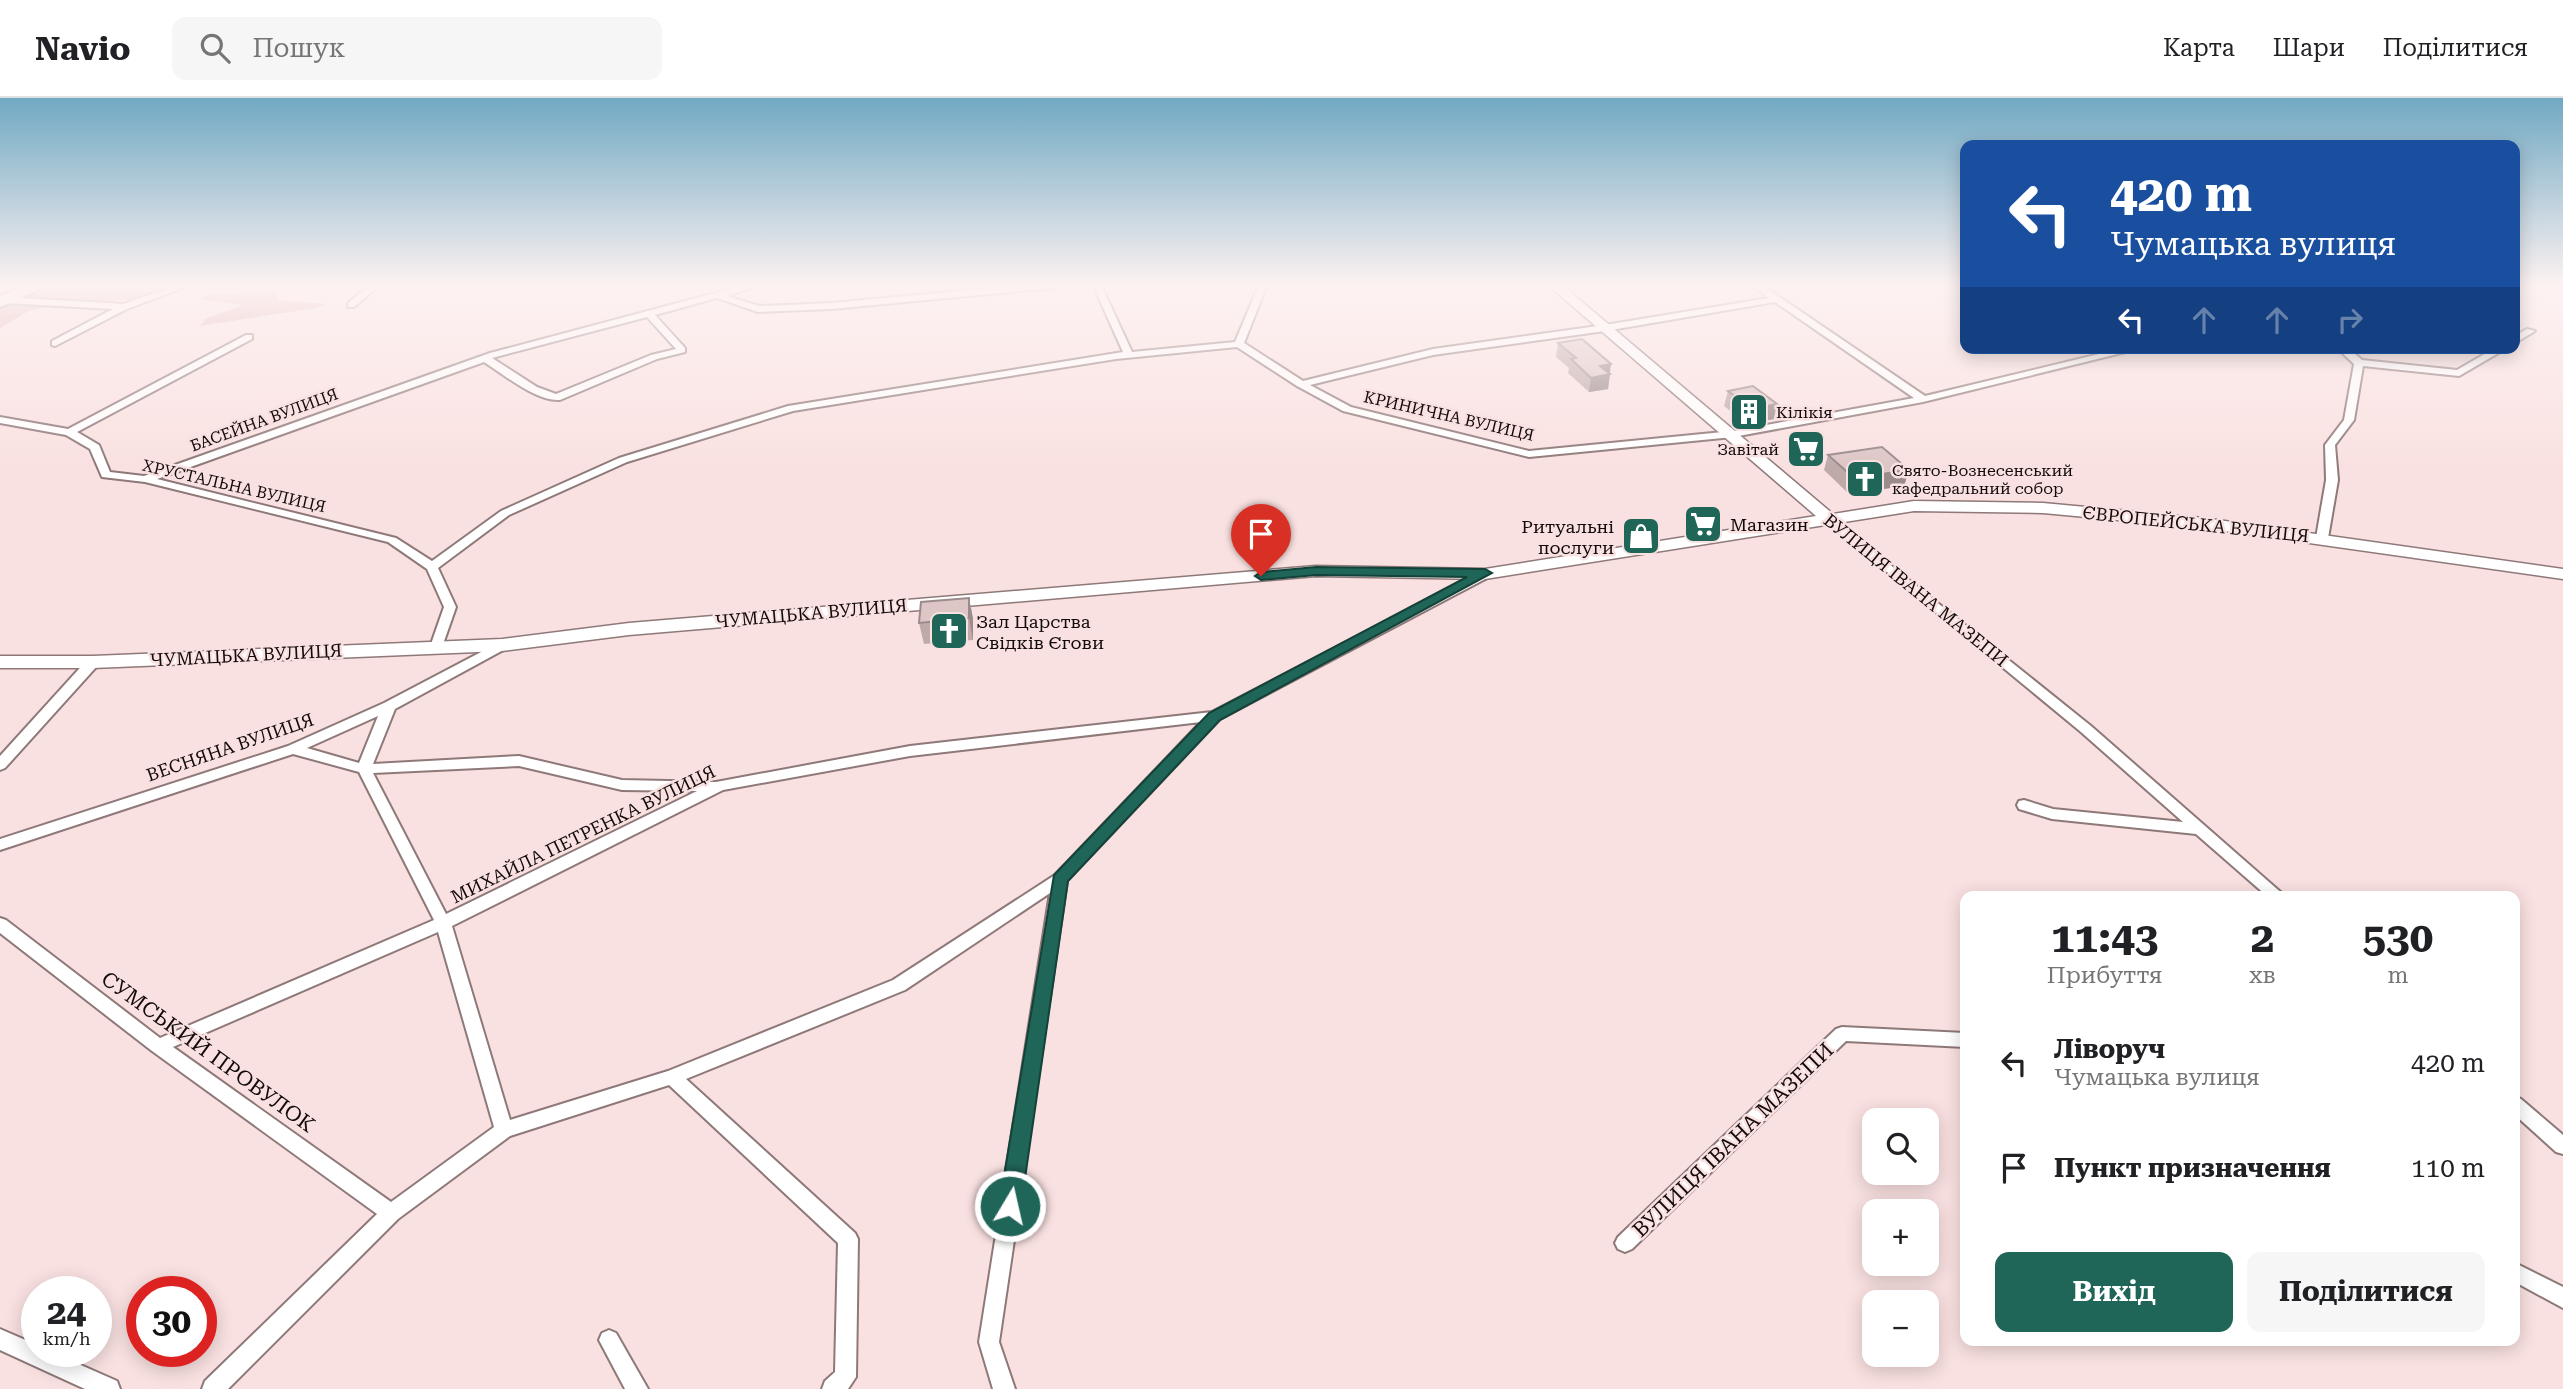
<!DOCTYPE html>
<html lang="uk">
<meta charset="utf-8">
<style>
body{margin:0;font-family:"Roboto Serif",serif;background:#f6f6f6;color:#202124;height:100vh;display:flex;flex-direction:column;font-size:26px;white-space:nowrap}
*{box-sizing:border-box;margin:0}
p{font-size:23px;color:#757577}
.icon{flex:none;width:38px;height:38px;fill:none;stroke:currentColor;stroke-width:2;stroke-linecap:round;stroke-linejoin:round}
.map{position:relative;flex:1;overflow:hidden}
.side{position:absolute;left:1960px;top:793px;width:560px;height:455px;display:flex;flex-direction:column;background:#fff;border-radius:14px;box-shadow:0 4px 18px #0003}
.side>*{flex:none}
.guide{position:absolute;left:1960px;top:42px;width:560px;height:214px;border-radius:14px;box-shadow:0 4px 18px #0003;background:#1a4fa0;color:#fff;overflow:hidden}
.buttons{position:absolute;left:1862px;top:1010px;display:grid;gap:14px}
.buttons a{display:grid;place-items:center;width:77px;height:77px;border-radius:14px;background:#fff;box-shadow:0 4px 18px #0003;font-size:35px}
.speed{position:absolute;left:21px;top:1178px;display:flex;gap:14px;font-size:35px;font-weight:700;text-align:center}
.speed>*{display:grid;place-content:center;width:91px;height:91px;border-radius:50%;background:#fff;box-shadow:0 4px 18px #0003;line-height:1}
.speed small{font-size:18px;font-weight:400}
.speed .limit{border:10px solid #d22;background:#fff;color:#111}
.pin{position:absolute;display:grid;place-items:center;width:60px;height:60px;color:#fff;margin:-72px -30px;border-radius:50% 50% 50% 0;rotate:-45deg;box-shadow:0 0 7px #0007}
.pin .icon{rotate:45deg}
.me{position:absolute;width:77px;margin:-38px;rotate:9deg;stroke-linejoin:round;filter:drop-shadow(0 0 5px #0008)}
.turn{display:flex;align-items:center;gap:24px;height:147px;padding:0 35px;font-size:32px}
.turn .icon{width:91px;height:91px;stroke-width:2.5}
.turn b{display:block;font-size:49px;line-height:60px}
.lanes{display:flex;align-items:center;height:66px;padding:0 35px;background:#0003;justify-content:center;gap:35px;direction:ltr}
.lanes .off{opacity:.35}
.eta{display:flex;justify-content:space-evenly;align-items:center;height:119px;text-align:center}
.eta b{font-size:42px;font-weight:700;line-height:49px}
.primary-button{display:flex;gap:14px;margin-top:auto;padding:14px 35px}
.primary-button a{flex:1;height:80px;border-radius:14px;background:#1f6558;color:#fff;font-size:28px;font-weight:700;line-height:80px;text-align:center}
.primary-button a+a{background:#f6f6f6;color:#202124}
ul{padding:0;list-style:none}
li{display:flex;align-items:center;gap:21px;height:105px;padding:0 35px}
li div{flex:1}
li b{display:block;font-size:26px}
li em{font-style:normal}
header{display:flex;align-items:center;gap:42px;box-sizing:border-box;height:98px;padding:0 35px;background:#fff;border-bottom:2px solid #e0e0e0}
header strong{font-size:33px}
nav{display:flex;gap:38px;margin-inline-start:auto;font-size:24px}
.search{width:490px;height:63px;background:#f6f6f6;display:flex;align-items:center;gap:18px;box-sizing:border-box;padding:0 24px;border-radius:14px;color:#757577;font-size:26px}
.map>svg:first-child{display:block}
.green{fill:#dcaaab}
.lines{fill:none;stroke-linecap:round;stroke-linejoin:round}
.street-casing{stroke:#8e7878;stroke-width:4}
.secondary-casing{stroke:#8e7878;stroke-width:3}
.highway-casing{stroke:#8e7878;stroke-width:4}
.street{fill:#fff;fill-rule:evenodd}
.secondary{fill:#fff;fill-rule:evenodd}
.highway{fill:#fff;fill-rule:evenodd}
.wall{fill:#bfaaaa}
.shaded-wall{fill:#9b8b8b}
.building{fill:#dec6c6;stroke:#9b8b8b;stroke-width:2}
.route{fill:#1f6558;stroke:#144239;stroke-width:2}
.labels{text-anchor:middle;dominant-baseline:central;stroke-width:5;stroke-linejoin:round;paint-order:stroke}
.far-poi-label{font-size:16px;fill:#130b0b;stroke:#fae1e1;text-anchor:start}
.far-street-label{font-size:16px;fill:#130b0b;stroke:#fae1e1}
.poi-label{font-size:18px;fill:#130b0b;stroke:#fae1e1;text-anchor:start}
.street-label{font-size:18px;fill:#130b0b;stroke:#fae1e1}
.near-street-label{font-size:21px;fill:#130b0b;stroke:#fae1e1}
</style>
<header>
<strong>Navio</strong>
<div class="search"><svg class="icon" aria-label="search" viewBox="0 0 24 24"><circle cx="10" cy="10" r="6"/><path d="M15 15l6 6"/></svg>Пошук</div>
<nav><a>Карта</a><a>Шари</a><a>Поділитися</a></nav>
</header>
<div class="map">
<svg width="2563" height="1291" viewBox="0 0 2563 1291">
<rect width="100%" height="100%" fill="#fae1e1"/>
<!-- green -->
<g class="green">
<polygon points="55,187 160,187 159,192 138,200 86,207 62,205 29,213 0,230 0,209"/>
<polygon points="273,192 280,202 325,206 315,210 200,228 205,221 243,207 199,201 207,197"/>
</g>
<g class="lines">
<defs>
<g id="street">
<polygon points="178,187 191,187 127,211 55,248 52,247 52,243 113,211 5,205 1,202 5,199 123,206"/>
<polygon points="370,187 380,187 354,209 348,209 348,205"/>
<path d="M745 187H760L727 198 759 208 832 205 1023 187H1057L1053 190 832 211 758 214 717 200 655 217 685 250V254L657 261 560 302C537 304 503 276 484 264L157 381 396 440 432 463 501 413 619 360 788 308 1123 254 1093 187H1101L1132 254 1235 244 1259 187H1267L1244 245 1303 283 1433 251 1605 227 1769 200 1752 187H1762L1925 298 2124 250H2142L1923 304 1733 339 1529 359 1343 313 1297 288 1237 249 1116 261 793 313 627 364 509 417 438 470 456 509 442 549 436 553 430 549 444 509 427 471 388 444 145 384 102 379 90 351 66 337 0 325V319L68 331 246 237H252V241L77 334 99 347 110 374 144 378 490 255ZM1775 204 1914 300 1733 333 1529 353 1351 309 1310 287 1433 257 1605 233ZM647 219 676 251 651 257 556 296 537 289 492 260Z"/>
<polygon points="2527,231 2535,233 2515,245 2515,238"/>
<polygon points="2337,250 2348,250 2362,262 2457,272 2495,250 2507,250 2459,278 2363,268 2354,322 2335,347 2338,382 2328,440 2322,443 2316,440 2326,382 2325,347 2344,322 2354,266"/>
<polygon points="1828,417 2091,628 2285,798 2267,798 2196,736 2052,721 2019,711 2017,707 2019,703 2024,702 2053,711 2183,724 2081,634 1824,422 1824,418"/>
<path d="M1485 472 1489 473 1491 476 1489 479 1220 621 1067 783 999 1244 1015 1291H993L979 1244 1050 795 905 892 686 981 855 1135 858 1141 856 1279 848 1291H822L825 1283 835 1274 838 1145 669 987 510 1038 398 1121 228 1291H202L205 1283 377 1116 152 953 0 835V820L6 822 160 940 434 822 359 674 293 656 0 752V741L288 648 384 605 502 543 508 547 507 550 395 611 373 666 519 658 622 682 716 684 910 648 1212 614ZM378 618 359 665 307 650ZM1201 624 1055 777 893 882 668 973 510 1022 452 828 723 692 910 658ZM519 668 622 692 697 693 446 816 373 675ZM438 834 494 1029 391 1104 173 949Z"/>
<polygon points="93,560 100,564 98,567 5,670 0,672 0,658 88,561"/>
<polygon points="1842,929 1965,935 1965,949 1846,943 1632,1151 1625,1154 1618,1151 1615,1145 1618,1139 1836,931"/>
<polygon points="2515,998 2521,1001 2563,1037 2563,1056 2556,1054 2515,1017"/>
<polygon points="2515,1165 2563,1189 2563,1210 2515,1184"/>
<polygon points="0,1231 37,1247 37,1253 49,1253 117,1283 120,1291 85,1291 0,1252"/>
<polygon points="609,1232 616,1235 648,1291 625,1291 599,1242 602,1235"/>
</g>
<polygon id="secondary" points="1548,187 1562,187 1833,416 1914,403 2043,405 2204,420 2563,471 2563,481 2204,430 2043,415 1914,413 1485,481 1316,478 629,537 502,553 93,570 0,570 0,558 93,558 502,541 629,525 1316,468 1485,471 1816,418"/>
<polygon id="highway" points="27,187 50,187 0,209 0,198"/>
</defs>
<!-- street casing -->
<use href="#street" class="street-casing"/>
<!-- secondary casing -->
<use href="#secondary" class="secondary-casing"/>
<!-- highway casing -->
<use href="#highway" class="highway-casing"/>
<!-- street -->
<use href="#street" class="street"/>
<!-- secondary -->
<use href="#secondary" class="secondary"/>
<!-- highway -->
<use href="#highway" class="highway"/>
</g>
<!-- wall -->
<g class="wall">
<polygon points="1558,245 1610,276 1608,291 1589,294 1568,275 1569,270 1556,259"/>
<polygon points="1728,293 1774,321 1748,326 1724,308"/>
<polygon points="1828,357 1909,372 1904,388 1849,396 1824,372"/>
<polygon points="969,500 973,521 973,542 924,546 919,525"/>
</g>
<!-- shaded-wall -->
<g class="shaded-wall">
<polygon points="1611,266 1608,291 1589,294 1591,280 1600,268"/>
<polygon points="1777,306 1774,321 1748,326 1752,311"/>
<polygon points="1909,372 1904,388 1849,396 1854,380"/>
<polygon points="969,500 973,521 973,542 969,520"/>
</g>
<!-- building -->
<g class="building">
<polygon points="1582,241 1611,266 1600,268 1610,276 1591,280 1571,261 1576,260 1558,245"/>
<polygon points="1753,288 1777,306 1752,311 1728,293"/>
<polygon points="1882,349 1909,372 1854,380 1828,357"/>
<polygon points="969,500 969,520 919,525 921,504"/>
</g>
<!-- sky -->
<linearGradient id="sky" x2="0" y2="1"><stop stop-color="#71a9c3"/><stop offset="0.51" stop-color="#fdf2f2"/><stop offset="1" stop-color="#fdf2f2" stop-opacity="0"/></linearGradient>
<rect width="2563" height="368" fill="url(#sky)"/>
<!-- route -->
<polygon class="route" points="1316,469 1485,471 1492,475 1220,622 1068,783 1021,1108 1017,1115 1010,1118 1002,1115 999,1108 1054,777 1209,615 1467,479 1316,477 1261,482 1255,478 1261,474"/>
<!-- icons -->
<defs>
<symbol id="building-square" viewBox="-11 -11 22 22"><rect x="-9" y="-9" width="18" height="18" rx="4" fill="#1f6558" stroke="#fae1e1"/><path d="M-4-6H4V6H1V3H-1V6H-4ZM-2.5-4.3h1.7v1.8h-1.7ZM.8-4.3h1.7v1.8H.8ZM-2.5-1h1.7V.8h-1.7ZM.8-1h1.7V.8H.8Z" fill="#fff"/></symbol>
<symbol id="supermarket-square" viewBox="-11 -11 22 22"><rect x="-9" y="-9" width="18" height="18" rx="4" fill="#1f6558" stroke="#fae1e1"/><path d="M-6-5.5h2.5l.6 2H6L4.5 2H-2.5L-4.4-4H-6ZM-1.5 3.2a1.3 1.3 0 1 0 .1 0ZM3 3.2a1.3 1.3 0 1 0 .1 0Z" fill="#fff"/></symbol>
<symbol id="church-square" viewBox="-11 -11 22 22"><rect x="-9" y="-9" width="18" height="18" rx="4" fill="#1f6558" stroke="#fae1e1"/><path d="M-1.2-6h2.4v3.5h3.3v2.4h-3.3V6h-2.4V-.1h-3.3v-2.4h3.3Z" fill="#fff"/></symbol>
<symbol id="shop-square" viewBox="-11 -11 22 22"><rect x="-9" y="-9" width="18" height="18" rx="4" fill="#1f6558" stroke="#fae1e1"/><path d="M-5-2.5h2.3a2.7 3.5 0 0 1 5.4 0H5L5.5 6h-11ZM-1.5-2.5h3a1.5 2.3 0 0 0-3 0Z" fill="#fff"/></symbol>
</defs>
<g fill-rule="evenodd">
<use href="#building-square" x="1727" y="292" width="44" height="44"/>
<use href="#supermarket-square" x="1784" y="329" width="44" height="44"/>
<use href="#church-square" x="1843" y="359" width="44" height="44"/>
<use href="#supermarket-square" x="1681" y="404" width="44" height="44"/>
<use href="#shop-square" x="1619" y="416" width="44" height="44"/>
<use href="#church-square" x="927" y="511" width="44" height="44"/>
</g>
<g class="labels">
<!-- far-poi labels -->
<g class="far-poi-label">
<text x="1776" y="314">Кілікія</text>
<text x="1779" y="351" text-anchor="end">Завітай</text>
<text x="1892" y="372">Свято-Вознесенський<tspan x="1892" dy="18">кафедральний собор</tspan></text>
</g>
<!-- far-street labels -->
<g class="far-street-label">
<text transform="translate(1449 318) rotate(13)">КРИНИЧНА ВУЛИЦЯ</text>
<text transform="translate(264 322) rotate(-20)">БАСЕЙНА ВУЛИЦЯ</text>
<text transform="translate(234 388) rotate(13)">ХРУСТАЛЬНА ВУЛИЦЯ</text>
</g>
<!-- poi labels -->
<g class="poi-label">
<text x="1730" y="426">Магазин</text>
<text x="1614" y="428" text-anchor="end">Ритуальні<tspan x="1614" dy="21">послуги</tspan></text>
<text x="976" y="523">Зал Царства<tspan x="976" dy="21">Свідків Єгови</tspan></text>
</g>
<!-- street labels -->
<g class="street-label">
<text transform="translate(2196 426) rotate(6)">ЄВРОПЕЙСЬКА ВУЛИЦЯ</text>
<text transform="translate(1916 492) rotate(39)">ВУЛИЦЯ ІВАНА МАЗЕПИ</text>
<text transform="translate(811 515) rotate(-5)">ЧУМАЦЬКА ВУЛИЦЯ</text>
<text transform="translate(246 557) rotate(-3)">ЧУМАЦЬКА ВУЛИЦЯ</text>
<text transform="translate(230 649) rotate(-19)">ВЕСНЯНА ВУЛИЦЯ</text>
<text transform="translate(583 736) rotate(-26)">МИХАЙЛА ПЕТРЕНКА ВУЛИЦЯ</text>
</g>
<!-- near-street labels -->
<g class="near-street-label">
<text transform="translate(208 954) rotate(36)">СУМСЬКИЙ ПРОВУЛОК</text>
<text transform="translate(1733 1042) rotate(-44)">ВУЛИЦЯ ІВАНА МАЗЕПИ</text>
</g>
</g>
</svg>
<div class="buttons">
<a><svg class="icon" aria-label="search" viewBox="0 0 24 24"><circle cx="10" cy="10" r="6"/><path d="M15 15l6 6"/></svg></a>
<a>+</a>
<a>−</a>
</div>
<div class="speed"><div>24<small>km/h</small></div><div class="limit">30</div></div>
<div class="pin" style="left:1261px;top:478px;background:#d93025"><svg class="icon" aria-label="arrive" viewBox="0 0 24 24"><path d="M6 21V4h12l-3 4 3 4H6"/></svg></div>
<svg class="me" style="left:1010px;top:1108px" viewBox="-20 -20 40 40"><circle r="17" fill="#1f6558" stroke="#fff" stroke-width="3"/><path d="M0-11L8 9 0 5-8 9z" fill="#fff"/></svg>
<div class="guide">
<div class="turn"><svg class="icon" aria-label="left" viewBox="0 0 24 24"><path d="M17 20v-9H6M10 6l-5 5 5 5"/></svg><div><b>420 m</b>Чумацька вулиця</div></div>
<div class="lanes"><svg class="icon" aria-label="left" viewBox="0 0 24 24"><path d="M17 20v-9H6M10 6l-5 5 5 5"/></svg><svg class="icon off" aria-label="ahead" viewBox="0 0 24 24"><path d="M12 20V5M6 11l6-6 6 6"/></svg><svg class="icon off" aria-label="ahead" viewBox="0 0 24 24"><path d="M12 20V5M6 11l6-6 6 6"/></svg><svg class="icon off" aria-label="right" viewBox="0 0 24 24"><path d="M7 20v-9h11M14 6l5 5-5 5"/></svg></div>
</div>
<section class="side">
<div class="eta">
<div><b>11:43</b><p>Прибуття</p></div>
<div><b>2</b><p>хв</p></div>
<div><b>530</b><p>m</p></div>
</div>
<ul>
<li><svg class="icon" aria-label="left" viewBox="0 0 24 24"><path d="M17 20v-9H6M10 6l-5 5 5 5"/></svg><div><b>Ліворуч</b><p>Чумацька вулиця</p></div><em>420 m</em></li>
<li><svg class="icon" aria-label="arrive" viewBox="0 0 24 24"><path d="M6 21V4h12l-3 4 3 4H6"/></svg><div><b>Пункт призначення</b></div><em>110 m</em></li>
</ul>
<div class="primary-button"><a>Вихід</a><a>Поділитися</a></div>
</section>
</div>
